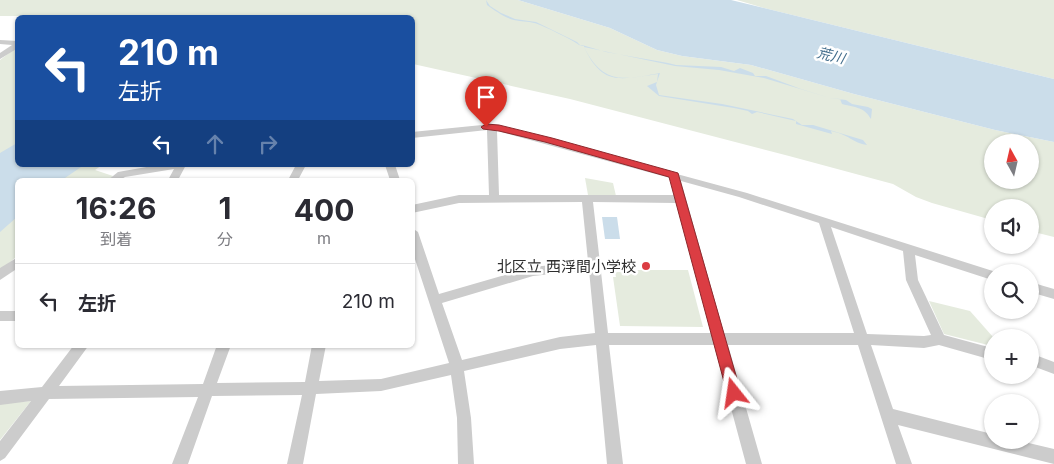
<!DOCTYPE html>
<html lang="ja">
<meta charset="utf-8">
<style>
body{margin:0;font-family:Inter,"Noto Sans JP",sans-serif;background:#f2f2f3;color:#2b2b33;height:100vh;display:flex;flex-direction:column;font-size:19px;white-space:nowrap}
*{box-sizing:border-box;margin:0}
p{font-size:16px;color:#7c7c81}
.icon{flex:none;width:28px;height:28px;fill:none;stroke:currentColor;stroke-width:2;stroke-linecap:round;stroke-linejoin:round}
.map{position:relative;flex:1;overflow:hidden}
.details{position:absolute;left:15px;top:178px;width:400px;height:170px;display:flex;flex-direction:column;background:#fff;border-radius:8px;box-shadow:0 1px 4px #0004}
.details>*{flex:none}
.guide{position:absolute;left:15px;top:15px;width:400px;height:152px;border-radius:8px;box-shadow:0 1px 4px #0004;background:#1a4fa0;color:#fff;overflow:hidden}
.needle{width:32px;rotate:352deg}
.controls{position:absolute;left:984px;top:134px;display:grid;gap:10px}
.controls a{display:grid;place-items:center;width:55px;height:55px;border-radius:50%;background:#fff;box-shadow:0 1px 4px #0004;font-size:25px}
.pin{position:absolute;display:grid;place-items:center;width:42px;height:42px;color:#fff;margin:-51px -21px;border-radius:50% 50% 50% 0;rotate:-45deg;box-shadow:0 0 5px #0007}
.pin .icon{rotate:45deg}
.me{position:absolute;width:55px;margin:-28px;rotate:345deg;stroke-linejoin:round;filter:drop-shadow(0 0 4px #0008)}
.turn{display:flex;align-items:center;gap:18px;height:105px;padding:0 20px;font-size:22px}
.turn .icon{width:65px;height:65px;stroke-width:2.5}
.turn b{display:block;font-size:35px;line-height:42px}
.lanes{display:flex;align-items:center;height:48px;padding:0 20px;background:#0003;justify-content:center;gap:25px;direction:ltr}
.lanes .off{opacity:.35}
.eta{display:flex;justify-content:space-evenly;align-items:center;height:85px;text-align:center}
.eta b{font-size:30px;font-weight:700;line-height:35px}
ul{padding:0;list-style:none}
li{display:flex;align-items:center;gap:15px;height:75px;padding:0 20px;border-top:1px solid #e1e1e2}
li div{flex:1}
li b{display:block;font-size:19px}
li em{font-style:normal}
.map>svg:first-child{display:block}
.green{fill:#e5ebde;fill-rule:evenodd}
.water{fill:#cbddea}
.lines{fill:none;stroke-linecap:round;stroke-linejoin:round}
.minor{fill:#ccc;fill-rule:evenodd}
.route{fill:#db3d43;stroke:#8e282c}
.poi-dot{fill:#db3d43;stroke:#fff;stroke-width:2}
.labels{text-anchor:middle;dominant-baseline:central;stroke-width:5;stroke-linejoin:round;paint-order:stroke}
.far-water-label{font-size:14px;font-style:italic;fill:#426d8c;stroke:#fff}
.poi-label{font-size:15px;fill:#2f2f2f;stroke:#fff;text-anchor:end}
</style>
<div class="map">
<svg width="1054" height="464" viewBox="0 0 1054 464">
<rect width="100%" height="100%" fill="#fff"/>
<!-- green -->
<g class="green">
<path d="M0 0H518L610 28 657 50 682 56 751 65 854 94 995 130 1054 142V237L1030 231V208H992V220L932 203 916 197 893 184 789 156 570 99 413 64 412 18 0 16ZM992 142H1030V180H992Z"/>
<polygon points="737,0 1054,0 1054,79 764,8"/>
<polygon points="17,47 18,165 102,165 95,170 113,176 109,180 18,180 17,256 0,271 0,60"/>
<polygon points="585,178 613,183 616,196 588,195"/>
<polygon points="626,270 688,270 703,327 620,326 613,277 616,277 615,272 626,272"/>
<polygon points="929,301 970,311 993,337 992,346 944,334"/>
<polygon points="31,401 0,440 0,403"/>
</g>
<!-- water -->
<g class="water">
<path d="M486 0 490 6 501 13 515 19 536 22 577 42 580 45H582L606 52 668 63 676 65 721 67 734 71 740 68 753 73 755 76H766L801 89 830 98 846 100 852 104 868 107 872 109 871 119C864 107 857 108 842 104L840 99 830 98 764 78 719 70 675 66 584 47C603 85 623 80 660 73L656 85 659 95 722 104 793 119 802 125H813L863 140 867 145C853 143 848 134 831 131L832 134 796 124V121L757 112 752 114 748 111 734 108 659 96 647 86 657 82 658 74C620 79 603 87 584 47V46L579 45C575 41 540 24 534 23 528 21 521 22 514 20 505 18 494 10 487 5Z"/>
<polygon points="518,0 731,0 1054,79 1054,142 995,130 854,94 751,65 682,56 657,50 610,28"/>
<polygon points="17,143 18,165 84,165 62,180 18,180 17,217 0,232 0,153"/>
<polygon points="602,217 617,217 620,239 605,239"/>
</g>
<g class="lines">
<!-- minor -->
<g class="minor">
<polygon points="0,40 18,41 18,48 0,59 0,53 12,45 0,44"/>
<path d="M492 124 747 193 996 272H992V280L915 255 918 280 944 335 992 348V360L939 345 924 348 871 345 893 409 992 434V440H1016L1054 449V464L898 425 912 464H896L858 345H728L762 464H746L714 345H609L623 464H607L596 345 560 349 464 371 471 418 474 464H458L457 418 451 375 381 391 316 394 303 464H287L302 395 212 396 188 464H172L198 397 49 399 5 458 0 461V441L31 401 0 405V391L42 387 74 345H89L59 386 203 384 217 345H231L217 383 305 382 312 345H326L319 381 381 379 449 363 412 250V228L418 232 439 294 533 267 588 261 582 202 459 203 412 213V205L459 195H489L487 130 412 138V132ZM497 131 670 178 674 195H499ZM681 181 739 197 819 223 854 333H724ZM593 202 676 203 711 333H608ZM831 227 903 251 906 280 931 335 924 336 867 334ZM589 270 595 333 560 337 462 360 442 303 533 276Z"/>
<polygon points="158,165 186,165 178,180 168,180 174,169 125,177 120,180 108,180 118,172"/>
<polygon points="296,165 306,165 298,180 288,180"/>
<polygon points="385,165 395,165 400,180 390,180"/>
<polygon points="18,257 18,268 0,280 0,268"/>
<polygon points="1030,282 1054,289 1054,299 1030,292"/>
<rect x="0" y="311" width="18" height="10"/>
<polygon points="1030,353 1054,362 1054,374 1030,365"/>
</g>
</g>
<!-- route -->
<polygon class="route" points="486,124 499,125 552,138 678,173 741,393 739,397 734,399 729,397 727,393 669,177 545,142 499,131 483,129 481,127"/>
<!-- markers -->
<circle class="poi-dot" cx="646" cy="266" r="5"/>
<g class="labels">
<!-- far-water labels -->
<g class="far-water-label">
<text transform="translate(831 55) rotate(14)">荒川</text>
</g>
<!-- poi labels -->
<g class="poi-label">
<text x="636" y="266">北区立 西浮間小学校</text>
</g>
</g>
</svg>
<div class="controls">
<a><svg class="needle" viewBox="-14 -14 28 28"><path d="M0-13l5 13h-10z" fill="#e53935"/><path d="M0 13l5-13h-10z" fill="#7c7c81"/></svg></a>
<a><svg class="icon" aria-label="sound" viewBox="0 0 24 24"><path d="M4 9h4l5-4v14l-5-4H4zM17 9q2 3 0 6"/></svg></a>
<a><svg class="icon" aria-label="search" viewBox="0 0 24 24"><circle cx="10" cy="10" r="6"/><path d="M15 15l6 6"/></svg></a>
<a>+</a>
<a>−</a>
</div>
<div class="pin" style="left:486px;top:127px;background:#d93025"><svg class="icon" aria-label="arrive" viewBox="0 0 24 24"><path d="M6 21V4h12l-3 4 3 4H6"/></svg></div>
<svg class="me" style="left:734px;top:393px" viewBox="-20 -20 40 40"><path d="M0-17L14 15 0 8-14 15z" fill="#db3d43" stroke="#fff" stroke-width="4"/></svg>
<div class="guide">
<div class="turn"><svg class="icon" aria-label="left" viewBox="0 0 24 24"><path d="M17 20v-9H6M10 6l-5 5 5 5"/></svg><div><b>210 m</b>左折</div></div>
<div class="lanes"><svg class="icon" aria-label="left" viewBox="0 0 24 24"><path d="M17 20v-9H6M10 6l-5 5 5 5"/></svg><svg class="icon off" aria-label="ahead" viewBox="0 0 24 24"><path d="M12 20V5M6 11l6-6 6 6"/></svg><svg class="icon off" aria-label="right" viewBox="0 0 24 24"><path d="M7 20v-9h11M14 6l5 5-5 5"/></svg></div>
</div>
<section class="details">
<div class="eta">
<div><b>16:26</b><p>到着</p></div>
<div><b>1</b><p>分</p></div>
<div><b>400</b><p>m</p></div>
</div>
<ul>
<li><svg class="icon" aria-label="left" viewBox="0 0 24 24"><path d="M17 20v-9H6M10 6l-5 5 5 5"/></svg><div><b>左折</b></div><em>210 m</em></li>
</ul>
</section>
</div>
